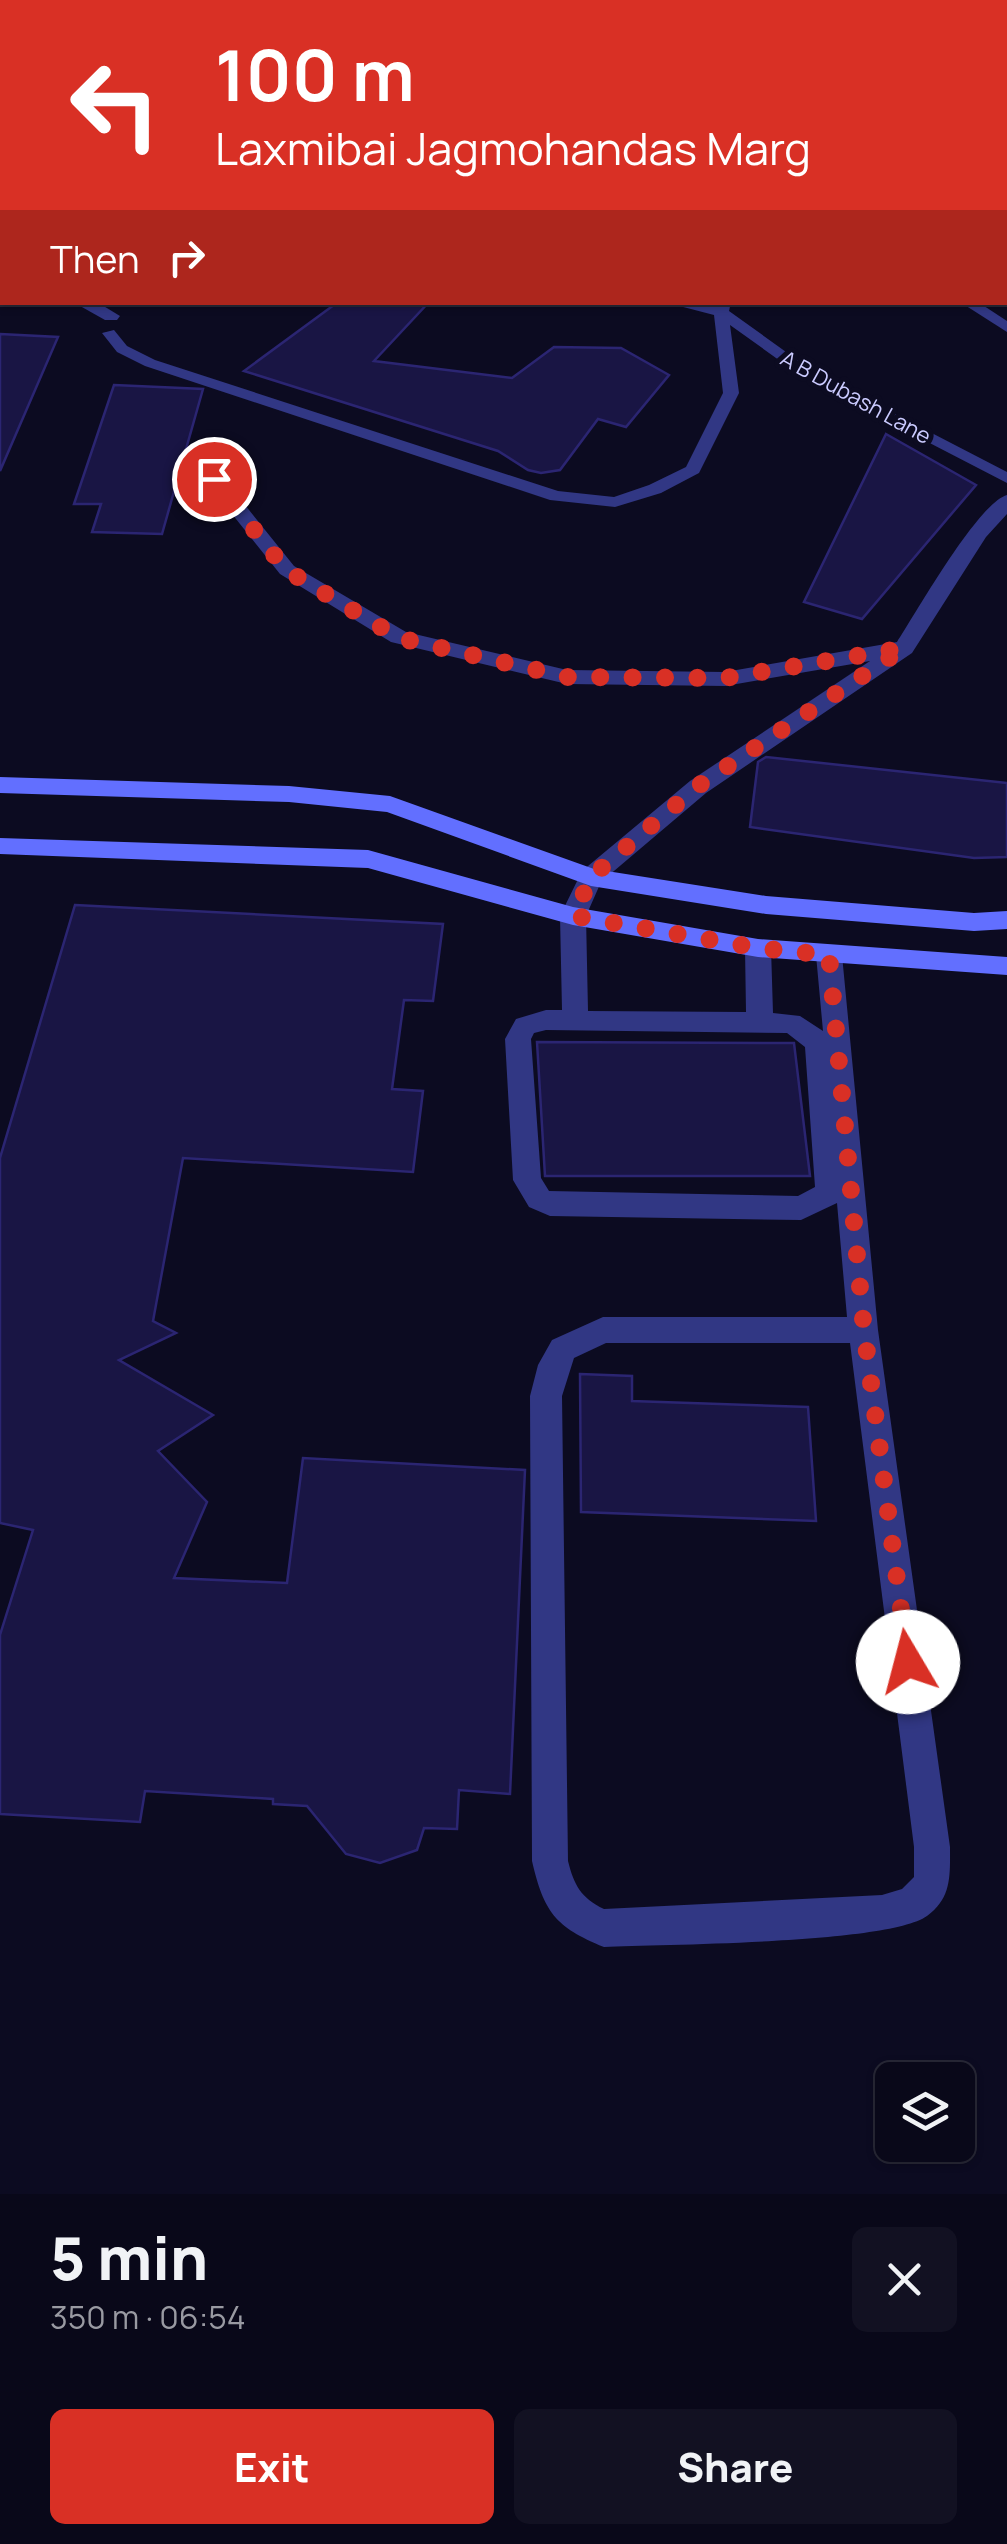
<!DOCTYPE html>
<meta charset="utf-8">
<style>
body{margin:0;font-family:Manrope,sans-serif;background:#121122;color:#f1f3f6;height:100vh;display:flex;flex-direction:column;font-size:38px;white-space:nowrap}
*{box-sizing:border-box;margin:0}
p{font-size:32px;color:#999aa2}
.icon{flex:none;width:55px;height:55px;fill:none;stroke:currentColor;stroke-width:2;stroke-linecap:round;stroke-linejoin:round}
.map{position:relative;height:2194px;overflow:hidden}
.side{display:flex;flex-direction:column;background:#090819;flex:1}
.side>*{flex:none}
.hud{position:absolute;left:0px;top:0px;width:1008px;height:305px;box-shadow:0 2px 8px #0004,0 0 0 2px #292938;background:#d93025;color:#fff;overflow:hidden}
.buttons{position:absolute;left:875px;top:2062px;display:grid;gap:20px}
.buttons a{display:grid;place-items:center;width:100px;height:100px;border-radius:15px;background:#090819;box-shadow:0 2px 8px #0004,0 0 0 2px #292938;font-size:50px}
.pin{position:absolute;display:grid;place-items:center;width:85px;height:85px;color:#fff;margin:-42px;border:5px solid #fff;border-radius:50%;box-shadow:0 2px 10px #0007}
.me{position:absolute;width:110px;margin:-55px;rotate:352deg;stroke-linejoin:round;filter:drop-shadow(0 0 8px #0008)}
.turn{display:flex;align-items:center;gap:35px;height:210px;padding:0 50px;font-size:45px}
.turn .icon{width:130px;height:130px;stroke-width:2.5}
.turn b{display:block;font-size:70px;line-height:85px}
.then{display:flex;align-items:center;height:95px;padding:0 50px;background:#0003;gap:20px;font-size:38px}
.round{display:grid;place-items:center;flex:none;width:105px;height:105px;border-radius:15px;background:#121122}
.head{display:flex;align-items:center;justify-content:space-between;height:170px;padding:0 50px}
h1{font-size:60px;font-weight:800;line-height:75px}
.primary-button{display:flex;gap:20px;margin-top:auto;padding:20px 50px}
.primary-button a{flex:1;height:115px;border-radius:15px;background:#d93025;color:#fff;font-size:40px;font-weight:800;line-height:115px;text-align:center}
.primary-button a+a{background:#121122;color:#f1f3f6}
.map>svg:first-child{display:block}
.green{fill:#0d2b27}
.building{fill:#191544;stroke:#2b2572;stroke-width:2.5}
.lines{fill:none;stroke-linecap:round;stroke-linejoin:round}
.service{fill:#313784;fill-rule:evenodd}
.minor{fill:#313784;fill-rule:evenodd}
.secondary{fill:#626fff;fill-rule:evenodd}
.route{stroke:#d93025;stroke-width:18;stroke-dasharray:0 32.4}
.labels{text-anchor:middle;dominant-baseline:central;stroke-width:10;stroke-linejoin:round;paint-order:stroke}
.far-street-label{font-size:22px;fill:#cbcbff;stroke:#0c0b21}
</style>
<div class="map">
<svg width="1007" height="2194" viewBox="0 0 1007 2194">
<rect width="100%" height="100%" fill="#0c0b21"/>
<!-- green -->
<polygon class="green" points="0,0 687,0 2,2 0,41"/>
<!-- building -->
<g class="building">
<polygon points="338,302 429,302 374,361 512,378 554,347 621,348 669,375 626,427 598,419 560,470 541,473 528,470 498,451 244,371"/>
<polygon points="0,334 58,337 0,471"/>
<polygon points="114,385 203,389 162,534 92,532 101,504 74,504"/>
<polygon points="886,434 976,485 862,619 804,602"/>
<polygon points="766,757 1007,783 1007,857 974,858 750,827 758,762"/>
<polygon points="75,905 443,924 433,1001 404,1000 392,1089 423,1091 413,1172 183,1158 153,1321 176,1333 119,1360 213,1415 158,1451 207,1502 174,1578 287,1583 303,1458 525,1470 510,1794 459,1790 457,1829 424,1828 417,1850 380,1863 346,1854 307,1806 273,1804 273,1799 145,1791 140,1822 0,1814 0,1635 33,1530 0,1523 0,1158"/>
<polygon points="537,1042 794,1043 810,1176 545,1176"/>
<polygon points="580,1374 632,1376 632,1401 808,1407 816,1521 581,1512"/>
</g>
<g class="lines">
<!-- service -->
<g class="service">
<rect x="0" y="68" width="2" height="8"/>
<rect x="0" y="149" width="2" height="8"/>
<rect x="0" y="208" width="2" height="9"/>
<polygon points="0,293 6,302 0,304"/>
<polygon points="664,302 717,307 719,302 731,302 729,311 814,372 1007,472 1007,483 804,378 730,325 739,393 699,473 661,493 615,507 550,500 145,366 117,352 102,333 114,330 127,346 155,360 558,491 614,497 649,485 686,467 723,393 714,315"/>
<polygon points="960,302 978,302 1007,321 1007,332"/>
</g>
<!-- minor -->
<g class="minor">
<polygon points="73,302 97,302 120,316 117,320 105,320"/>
<path d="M214 473 221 475 294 566 406 632 567 670 725 672 897 642C916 613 978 503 1007 495V514L986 537 912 653 706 793 601 882 586 916 588 1011 746 1012 745 948 749 941H767L771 948 773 1013 800 1016 823 1031 816 955 820 948H838L842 955 878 1330 950 1847C950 1875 952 1898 927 1916 888 1944 664 1944 604 1947 555 1927 544 1912 532 1861L530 1396 538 1365 552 1340 603 1317H847L837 1203 801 1220 550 1216 529 1207 513 1180 505 1039 516 1019 546 1010H562L560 916 582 871 690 781 870 661 725 686 567 684 391 642 280 574 204 479ZM546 1030 787 1033 805 1047 815 1187 798 1196 549 1191 541 1178 531 1039 534 1033ZM606 1343H850L914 1847V1877L902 1889 882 1895 604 1909C581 1898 574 1885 568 1861L562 1396 574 1358Z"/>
</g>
<!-- secondary -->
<g class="secondary">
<polygon points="0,777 289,786 390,796 594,869 766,896 974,913 1007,911 1007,929 974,931 766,914 591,886 387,812 289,802 0,793"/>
<polygon points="0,838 368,850 573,907 758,939 1007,957 1007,975 758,957 573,925 368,868 0,854"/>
</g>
</g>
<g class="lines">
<!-- route -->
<polyline class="route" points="214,479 286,570 399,638 567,677 725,678 904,648 698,786 591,877 574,916 758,948 829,955 864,1330 908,1662"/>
</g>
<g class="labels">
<!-- far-street labels -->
<g class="far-street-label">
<text transform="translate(856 397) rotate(29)">A B Dubash Lane</text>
</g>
</g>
</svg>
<div class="buttons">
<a><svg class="icon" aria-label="layers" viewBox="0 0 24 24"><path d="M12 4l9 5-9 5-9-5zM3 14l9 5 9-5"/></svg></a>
</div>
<div class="pin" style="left:214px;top:479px;background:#d93025"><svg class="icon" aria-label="arrive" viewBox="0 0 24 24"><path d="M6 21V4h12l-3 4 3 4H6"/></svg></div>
<svg class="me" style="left:908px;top:1662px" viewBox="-20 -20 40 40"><circle r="19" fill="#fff"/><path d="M0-13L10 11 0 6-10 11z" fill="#d93025"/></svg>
<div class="hud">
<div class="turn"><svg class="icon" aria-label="left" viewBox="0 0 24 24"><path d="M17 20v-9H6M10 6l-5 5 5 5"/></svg><div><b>100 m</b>Laxmibai Jagmohandas Marg</div></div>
<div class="then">Then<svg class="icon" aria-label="right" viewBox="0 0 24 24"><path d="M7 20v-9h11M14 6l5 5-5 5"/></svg></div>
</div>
</div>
<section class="side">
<div class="head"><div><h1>5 min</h1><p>350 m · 06:54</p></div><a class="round"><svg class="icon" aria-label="close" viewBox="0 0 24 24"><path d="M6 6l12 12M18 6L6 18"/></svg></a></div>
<div class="primary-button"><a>Exit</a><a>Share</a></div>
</section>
